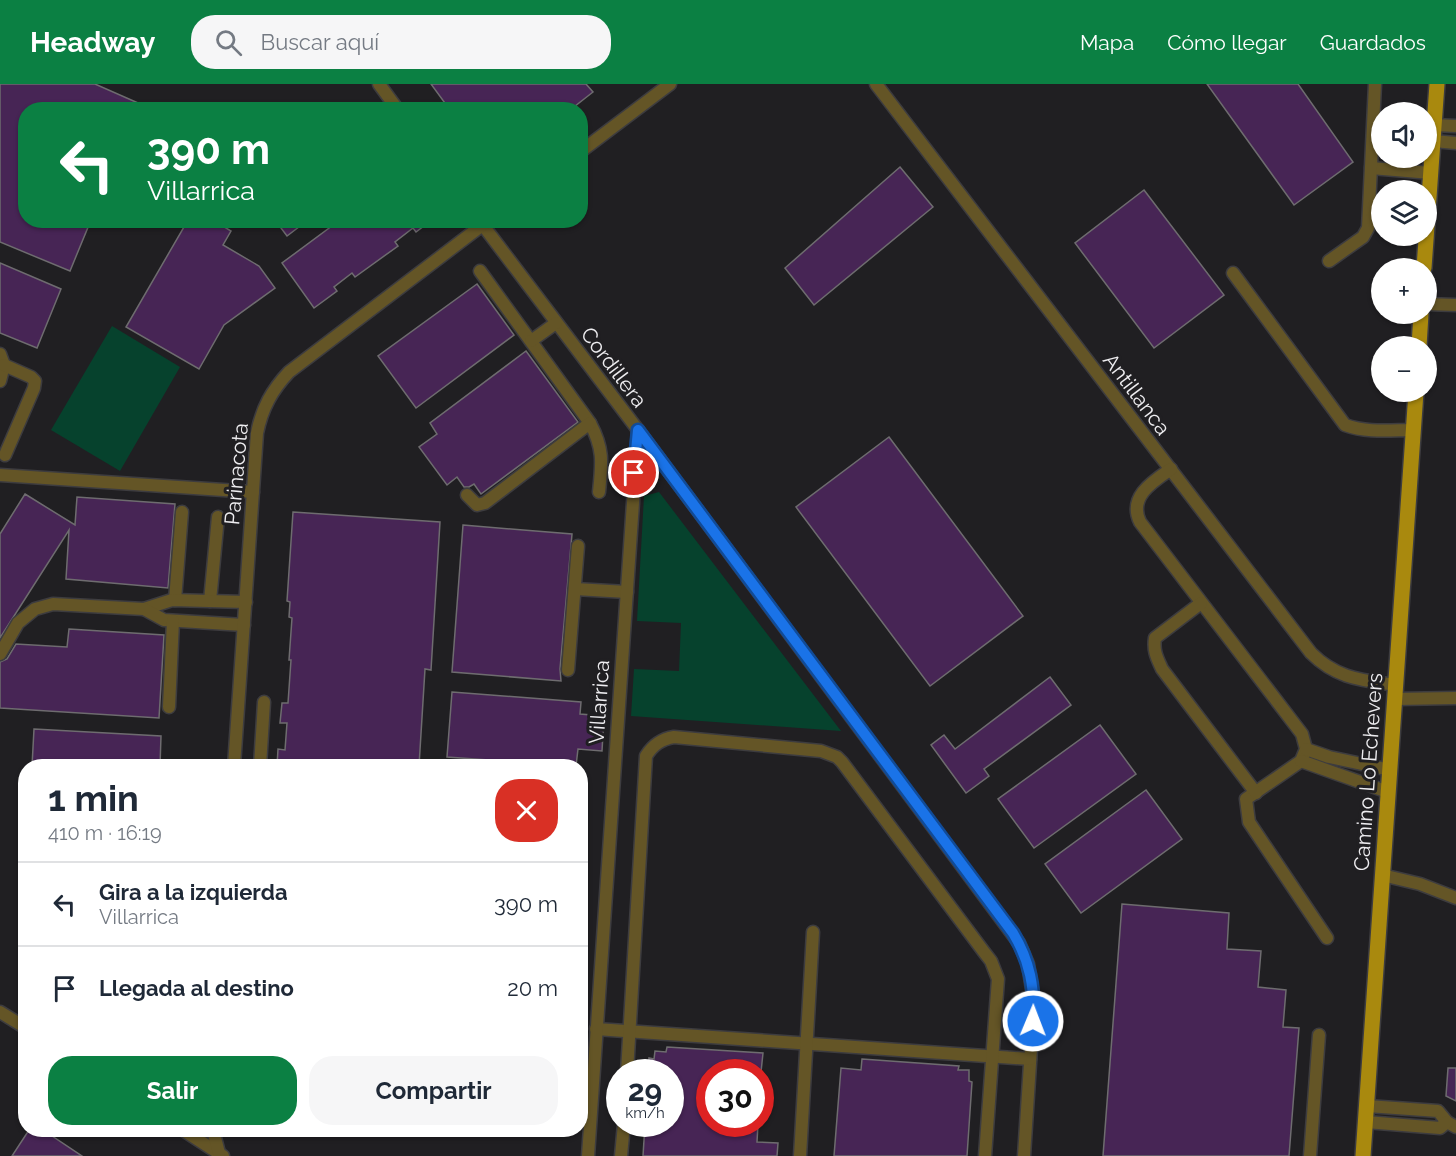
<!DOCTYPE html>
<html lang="es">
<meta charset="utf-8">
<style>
body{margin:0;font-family:Raleway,sans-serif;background:#f6f6f7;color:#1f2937;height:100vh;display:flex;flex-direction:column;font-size:22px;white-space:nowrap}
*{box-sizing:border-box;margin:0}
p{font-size:20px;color:#747a83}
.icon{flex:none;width:33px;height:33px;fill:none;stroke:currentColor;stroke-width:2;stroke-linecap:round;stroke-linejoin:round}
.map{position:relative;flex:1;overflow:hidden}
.drawer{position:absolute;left:18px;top:675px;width:570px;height:378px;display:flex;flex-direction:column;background:#fff;border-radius:24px;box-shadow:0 2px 4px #0004}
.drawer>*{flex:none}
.guide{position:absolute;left:18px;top:18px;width:570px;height:126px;border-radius:24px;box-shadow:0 2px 4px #0004;background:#0b8043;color:#fff;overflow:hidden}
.tools{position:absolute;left:1371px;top:18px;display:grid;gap:12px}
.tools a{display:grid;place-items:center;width:66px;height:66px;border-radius:50%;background:#fff;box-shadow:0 2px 4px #0004;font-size:30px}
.speed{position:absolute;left:606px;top:975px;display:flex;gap:12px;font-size:30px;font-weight:700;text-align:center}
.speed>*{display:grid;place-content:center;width:78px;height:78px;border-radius:50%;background:#fff;box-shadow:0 2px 4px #0004;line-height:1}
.speed small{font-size:15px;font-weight:400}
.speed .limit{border:9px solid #d22;background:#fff;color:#111}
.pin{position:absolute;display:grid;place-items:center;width:51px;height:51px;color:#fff;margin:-26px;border:3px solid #fff;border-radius:50%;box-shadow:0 2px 6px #0007}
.me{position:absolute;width:66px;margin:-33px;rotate:1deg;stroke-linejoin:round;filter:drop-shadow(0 0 4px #0008)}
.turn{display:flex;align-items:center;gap:21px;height:126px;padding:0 30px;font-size:27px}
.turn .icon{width:78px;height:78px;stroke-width:2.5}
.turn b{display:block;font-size:42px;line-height:51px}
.round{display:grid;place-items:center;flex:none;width:63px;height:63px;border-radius:24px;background:#f6f6f7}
.head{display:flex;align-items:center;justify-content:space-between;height:102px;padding:0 30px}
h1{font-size:36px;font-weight:700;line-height:45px}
.button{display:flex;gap:12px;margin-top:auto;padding:12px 30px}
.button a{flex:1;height:69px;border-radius:24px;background:#0b8043;color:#fff;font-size:24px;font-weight:700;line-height:69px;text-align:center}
.button a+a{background:#f6f6f7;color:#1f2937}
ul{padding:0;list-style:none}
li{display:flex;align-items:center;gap:18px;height:84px;padding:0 30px;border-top:2px solid #e0e1e3}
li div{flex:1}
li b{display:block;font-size:22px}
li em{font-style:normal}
header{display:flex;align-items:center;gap:36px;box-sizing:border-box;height:84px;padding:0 30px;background:#0b8043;color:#fff}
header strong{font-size:28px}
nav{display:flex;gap:33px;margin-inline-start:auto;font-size:21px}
.search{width:420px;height:54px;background:#f6f6f7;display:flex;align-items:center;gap:15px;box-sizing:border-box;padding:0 21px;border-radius:24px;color:#747a83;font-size:22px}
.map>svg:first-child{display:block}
.green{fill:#06422d}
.building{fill:#472555;stroke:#6e6c6f;stroke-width:1.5}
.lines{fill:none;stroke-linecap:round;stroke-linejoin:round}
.minor-casing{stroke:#3d3c3f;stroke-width:15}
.major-casing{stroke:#3d3c3f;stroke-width:18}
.minor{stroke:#645526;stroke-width:12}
.major{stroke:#a9890e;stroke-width:15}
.route-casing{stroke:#114b97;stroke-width:15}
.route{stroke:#1a73e8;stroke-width:10}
.labels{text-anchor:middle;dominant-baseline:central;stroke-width:6;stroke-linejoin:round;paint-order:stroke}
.street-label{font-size:21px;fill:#eeedf0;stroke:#201f22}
</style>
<header>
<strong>Headway</strong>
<div class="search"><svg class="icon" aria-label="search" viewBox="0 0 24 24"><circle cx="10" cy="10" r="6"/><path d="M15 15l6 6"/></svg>Buscar aquí</div>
<nav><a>Mapa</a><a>Cómo llegar</a><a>Guardados</a></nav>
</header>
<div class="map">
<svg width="1456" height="1072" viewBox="0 0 1456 1072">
<rect width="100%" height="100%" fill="#201f22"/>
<!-- green -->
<g class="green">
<polygon points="112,242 180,283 120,387 51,346"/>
<polygon points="659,408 841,647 631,632 634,585 679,587 681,539 637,537 644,412"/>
</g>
<!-- building -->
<g class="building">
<polygon points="0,0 95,0 154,26 26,26 26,136 91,136 70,187 0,158"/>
<polygon points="431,0 586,0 593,8 570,26 450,26"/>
<polygon points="1207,0 1298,0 1353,78 1294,121"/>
<polygon points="900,83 933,123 814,221 785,184"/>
<polygon points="1144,106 1224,211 1154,264 1075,159"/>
<polygon points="188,136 213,136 231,147 223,161 259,182 275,204 224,241 199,285 126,243"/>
<polygon points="275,136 308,136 287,152"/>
<polygon points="340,136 432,136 416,148 413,144 395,158 398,162 355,193 352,189 334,203 337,207 314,224 282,179"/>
<polygon points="0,179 61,205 37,264 0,249"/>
<polygon points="477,200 514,251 416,324 378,272"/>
<polygon points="526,267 578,338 481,410 474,400 469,403 464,403 457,393 447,401 419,363 437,350 430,339"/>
<polygon points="889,353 1023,532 930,602 796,423"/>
<polygon points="25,410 75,441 77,413 175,420 168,504 66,495 69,446 0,554 0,450"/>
<polygon points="293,428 440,438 431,586 425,585 419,682 277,682 278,665 285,666 287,639 280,639 282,619 288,619 291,576 289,576 292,534 289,533 290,518 287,517"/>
<polygon points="463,441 572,450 560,585 561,597 452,588"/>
<polygon points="69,545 164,551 159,634 0,624 0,578 7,575 16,560 67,563"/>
<polygon points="1050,593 1071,621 984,685 989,692 966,709 931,661 944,651 955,665"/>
<polygon points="452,608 581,618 580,630 604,632 602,667 578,665 576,682 447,673"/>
<polygon points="1100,641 1136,690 1034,764 998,715"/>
<polygon points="34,645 161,652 160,682 32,682"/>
<polygon points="1146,706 1182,755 1081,829 1045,780"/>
<polygon points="1122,820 1229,829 1227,865 1261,867 1258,903 1286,906 1283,943 1299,944 1289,1072 1103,1072"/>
<polygon points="667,963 763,969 761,988 710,988 710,1040 758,1040 757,1058 778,1059 777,1072 643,1072 645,1040 670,1040 670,988 648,988 649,974 654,975 655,967 666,968"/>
<polygon points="862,975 959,982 958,986 969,986 969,997 972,998 967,1072 834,1072 841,984 861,986"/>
<polygon points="1448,984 1456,984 1456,1017 1446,1012"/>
<polygon points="29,1046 39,1051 43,1046 82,1072 12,1072"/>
</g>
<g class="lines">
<defs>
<g id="minor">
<polyline points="379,0 398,26"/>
<path d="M876 0 1311 569C1337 595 1362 596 1396 601"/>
<polyline points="1434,41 1456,42"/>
<polyline points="1433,57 1456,59"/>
<polyline points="580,68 670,0"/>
<polyline points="1371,84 1431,89"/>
<polyline points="479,136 638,346 1019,859 1028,880 1034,918 1024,1072"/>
<polyline points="1329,177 1363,153 1368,144 1375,0"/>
<path d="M480 187 590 339C604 365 602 379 599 408"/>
<path d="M1233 189 1345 341C1367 349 1391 346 1413 346"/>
<polyline points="1426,220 1456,221"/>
<polyline points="531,257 556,239"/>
<polyline points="0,270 4,281 0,297"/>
<polyline points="4,281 31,293 35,297 34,304 5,371"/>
<path d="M1171 385C1152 398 1128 413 1140 438L1302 650 1306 665 1301 677 1246 715 1249 738 1327 854"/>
<polyline points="0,391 253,408"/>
<polyline points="467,411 477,421 485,419 590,339"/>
<polyline points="575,505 627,508"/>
<polyline points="175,516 182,428"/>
<polyline points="210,517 218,433"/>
<path d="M1201 519 1155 554C1153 567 1157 574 1162 585L1256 709"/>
<polyline points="144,525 172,516 246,518"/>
<polyline points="0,570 18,539 35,525 53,520 144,525 164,536 244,541"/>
<polyline points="568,586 578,462"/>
<polyline points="1395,615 1456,614"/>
<polyline points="169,623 173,537"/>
<polyline points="1306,665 1329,673 1390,686"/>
<polyline points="1301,677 1388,708"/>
<path d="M234 682 257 349C262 324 272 306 289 288L489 136"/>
<polyline points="260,682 264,618"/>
<polyline points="1382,791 1420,800 1456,814"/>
<polyline points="0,928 26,944"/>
<polyline points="596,945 1030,975"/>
<path d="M627 988 646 672C653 661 661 655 674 653L821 667 837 673 842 678 984 868 991 877 998 895 985 1072"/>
<polyline points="1367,1022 1438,1027 1447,1038 1456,1043"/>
<polyline points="1366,1038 1440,1044 1447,1038"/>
<polyline points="183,1046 223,1072"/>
<polyline points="213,1046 219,1069"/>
<polyline points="588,1072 638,346"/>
<polyline points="621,1072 624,1040"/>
<polyline points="800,1072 813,848"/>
<polyline points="1310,1072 1319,951"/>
</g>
<g id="major">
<polyline points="1424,184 1437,0"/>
<polyline points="1419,262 1421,230"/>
<polyline points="1363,1072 1416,308"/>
</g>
</defs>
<!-- minor casing -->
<use href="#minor" class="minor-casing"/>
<!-- major casing -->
<use href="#major" class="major-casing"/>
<!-- minor -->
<use href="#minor" class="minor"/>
<!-- major -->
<use href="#major" class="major"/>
</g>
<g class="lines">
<defs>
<path id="route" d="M634 389 638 346 1013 849C1030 877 1035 904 1033 937"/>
</defs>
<!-- route casing -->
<use href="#route" class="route-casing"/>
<!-- route -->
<use href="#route" class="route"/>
</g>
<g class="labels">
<!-- street labels -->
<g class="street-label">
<text transform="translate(614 283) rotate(53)">Cordillera</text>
<text transform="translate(1137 310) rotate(53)">Antillanca</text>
<text transform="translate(236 390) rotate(-85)">Parinacota</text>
<text transform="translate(599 618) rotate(-86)">Villarrica</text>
<text transform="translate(1368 688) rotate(-86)">Camino Lo Echevers</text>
</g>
</g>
</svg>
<div class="tools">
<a><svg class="icon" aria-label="sound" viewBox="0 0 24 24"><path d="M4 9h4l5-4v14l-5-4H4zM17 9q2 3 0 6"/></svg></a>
<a><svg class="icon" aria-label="layers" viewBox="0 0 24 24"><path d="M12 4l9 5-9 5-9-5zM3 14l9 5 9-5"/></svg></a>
<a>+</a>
<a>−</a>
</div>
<div class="speed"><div>29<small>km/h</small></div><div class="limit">30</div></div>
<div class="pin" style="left:634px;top:389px;background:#d93025"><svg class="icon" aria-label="arrive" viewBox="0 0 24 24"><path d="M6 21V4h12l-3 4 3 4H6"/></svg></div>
<svg class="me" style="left:1033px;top:937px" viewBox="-20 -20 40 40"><circle r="17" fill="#1a73e8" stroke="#fff" stroke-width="3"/><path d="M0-11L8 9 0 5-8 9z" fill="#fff"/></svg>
<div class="guide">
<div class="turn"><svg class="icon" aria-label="left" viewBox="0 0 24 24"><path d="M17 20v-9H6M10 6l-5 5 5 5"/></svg><div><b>390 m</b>Villarrica</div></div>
</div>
<section class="drawer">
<div class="head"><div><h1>1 min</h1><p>410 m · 16:19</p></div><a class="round" style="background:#d93025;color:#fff"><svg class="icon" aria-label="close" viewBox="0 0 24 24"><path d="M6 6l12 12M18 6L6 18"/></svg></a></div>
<ul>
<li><svg class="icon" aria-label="left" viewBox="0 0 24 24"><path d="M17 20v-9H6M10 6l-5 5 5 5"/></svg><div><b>Gira a la izquierda</b><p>Villarrica</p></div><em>390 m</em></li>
<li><svg class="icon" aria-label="arrive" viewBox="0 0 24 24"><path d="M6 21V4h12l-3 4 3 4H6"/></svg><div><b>Llegada al destino</b></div><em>20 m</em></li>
</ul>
<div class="button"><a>Salir</a><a>Compartir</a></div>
</section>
</div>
